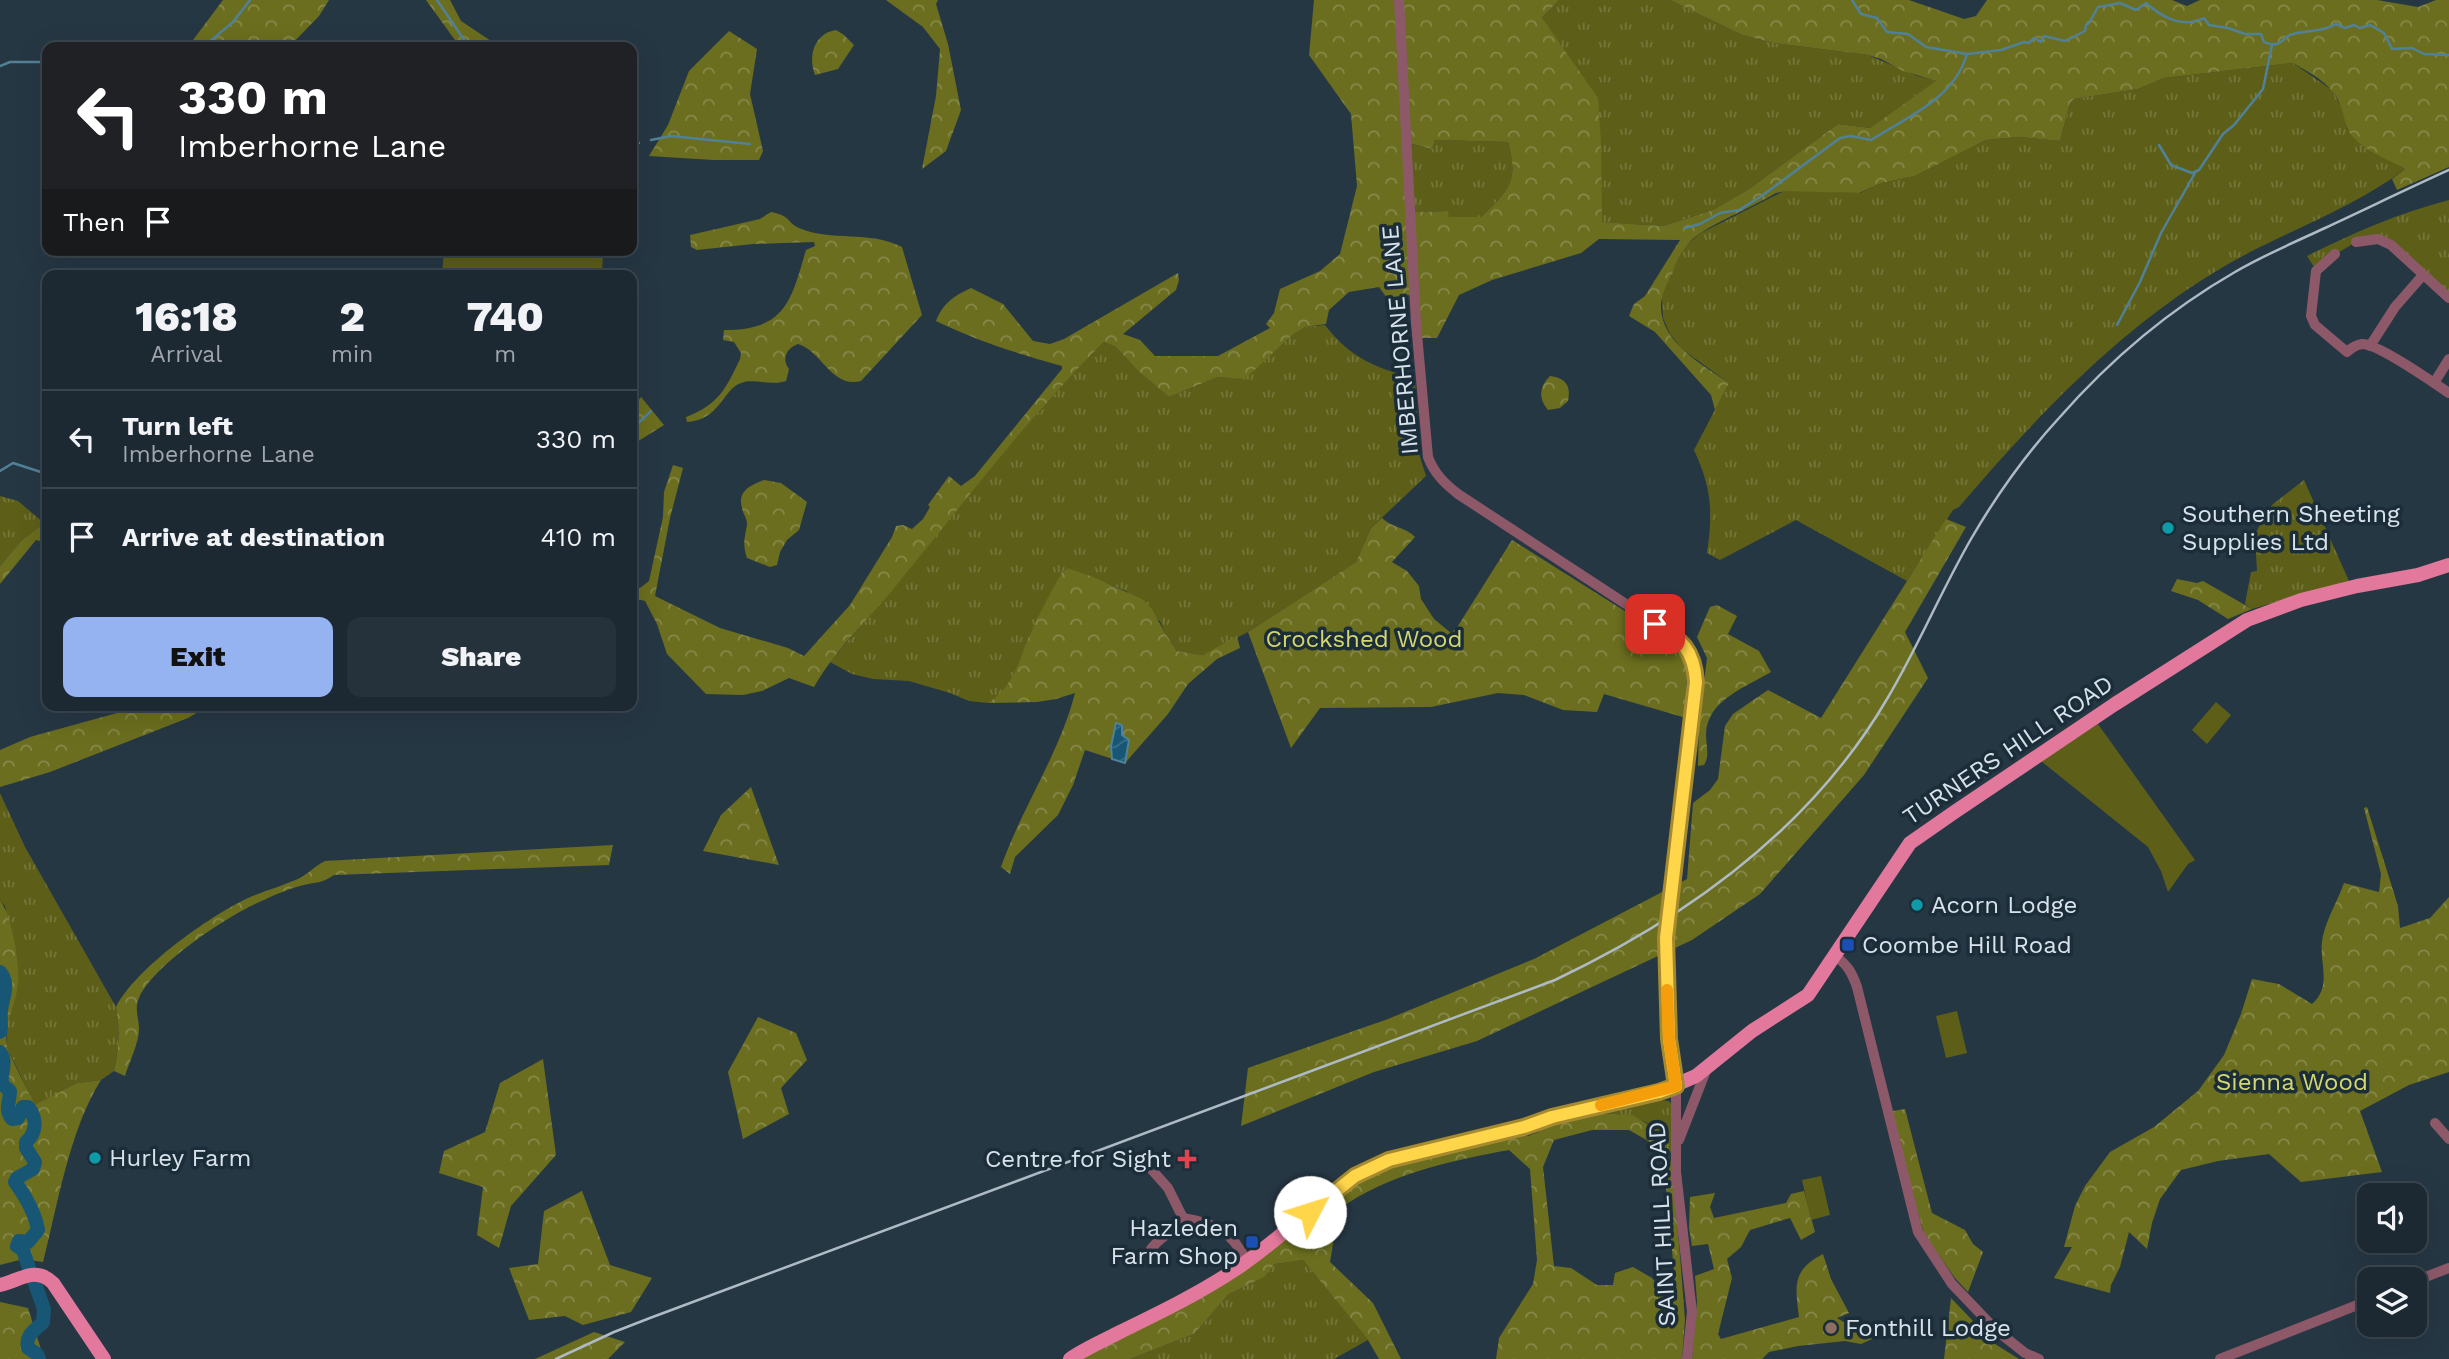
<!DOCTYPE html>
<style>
body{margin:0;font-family:"Work Sans",sans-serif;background:#25313b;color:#f1f3f6;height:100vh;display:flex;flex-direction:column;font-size:26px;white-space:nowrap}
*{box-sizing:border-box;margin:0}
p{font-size:23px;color:#a0a6ac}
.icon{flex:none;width:38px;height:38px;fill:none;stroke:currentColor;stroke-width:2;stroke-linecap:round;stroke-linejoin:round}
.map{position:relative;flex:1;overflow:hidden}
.side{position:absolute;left:42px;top:270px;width:595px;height:441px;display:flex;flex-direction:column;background:#1c2933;border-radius:14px;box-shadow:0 7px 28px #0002,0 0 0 2px #3a454e}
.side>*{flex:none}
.guide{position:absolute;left:42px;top:42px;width:595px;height:214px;border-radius:14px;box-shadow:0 7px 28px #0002,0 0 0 2px #3a454e;background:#202124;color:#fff;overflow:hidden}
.controls{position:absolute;left:2357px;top:1183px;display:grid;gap:14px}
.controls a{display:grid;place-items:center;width:70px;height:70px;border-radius:14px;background:#1c2933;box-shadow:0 7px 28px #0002,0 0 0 2px #3a454e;font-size:35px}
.pin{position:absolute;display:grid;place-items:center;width:60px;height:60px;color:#fff;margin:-30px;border-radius:14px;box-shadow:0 4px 10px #0006}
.me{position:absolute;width:77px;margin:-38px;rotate:50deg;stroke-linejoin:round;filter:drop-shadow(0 0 5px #0008)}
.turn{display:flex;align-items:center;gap:24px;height:147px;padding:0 21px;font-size:32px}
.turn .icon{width:91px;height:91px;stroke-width:2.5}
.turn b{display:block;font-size:49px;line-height:60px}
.then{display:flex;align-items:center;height:66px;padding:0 21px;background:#0003;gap:14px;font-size:26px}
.eta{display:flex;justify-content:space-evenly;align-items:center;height:119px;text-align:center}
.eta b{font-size:42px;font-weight:800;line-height:49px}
.button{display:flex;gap:14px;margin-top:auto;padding:14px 21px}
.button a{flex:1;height:80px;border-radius:14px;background:#95b2f1;color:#111;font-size:28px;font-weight:800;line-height:80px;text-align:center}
.button a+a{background:#25313b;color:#f1f3f6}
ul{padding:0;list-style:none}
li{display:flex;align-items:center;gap:21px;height:98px;padding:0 21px;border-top:2px solid #3a454e}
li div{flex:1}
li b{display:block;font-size:26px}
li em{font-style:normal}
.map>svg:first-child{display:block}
.grass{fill:url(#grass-tufts)}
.forest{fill:url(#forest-crowns);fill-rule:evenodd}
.park{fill:#5d5f18}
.water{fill:url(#water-waves);stroke:#518198;stroke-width:2}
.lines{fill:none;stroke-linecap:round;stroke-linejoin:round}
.stream{stroke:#518198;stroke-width:2.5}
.river{stroke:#175775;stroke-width:14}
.minor{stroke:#8d5969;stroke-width:10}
.major{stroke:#e2789b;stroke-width:14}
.rail{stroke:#aebac4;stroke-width:2.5}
.minor-bridge{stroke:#8d5969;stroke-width:10}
.route-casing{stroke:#a68a30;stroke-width:18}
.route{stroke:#ffd54a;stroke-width:12}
.slow{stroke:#f59e0b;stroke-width:12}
.culture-dot{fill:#0f9aa8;stroke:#1c2d3a;stroke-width:2.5}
.transit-dot{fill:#1a4fb4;stroke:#1c2d3a;stroke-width:2.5}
.health-dot{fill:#e0444e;stroke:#1c2d3a;stroke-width:2.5}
.education-dot{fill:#8d6e63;stroke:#1c2d3a;stroke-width:2.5}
.labels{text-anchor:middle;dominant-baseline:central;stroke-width:7;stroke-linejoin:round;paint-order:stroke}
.street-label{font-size:24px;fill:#d8e2eb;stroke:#1c2d3a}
.poi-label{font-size:24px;fill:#d8e2eb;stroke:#1c2d3a;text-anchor:start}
.park-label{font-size:24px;fill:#d3d86e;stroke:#1c2d3a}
</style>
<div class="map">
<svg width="2449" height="1359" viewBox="0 0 2449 1359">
<defs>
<pattern id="grass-tufts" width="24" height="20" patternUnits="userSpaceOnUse" patternTransform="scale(1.75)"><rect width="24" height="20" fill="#5d5f18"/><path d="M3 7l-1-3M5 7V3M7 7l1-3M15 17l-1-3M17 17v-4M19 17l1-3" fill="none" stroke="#74763a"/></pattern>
<pattern id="forest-crowns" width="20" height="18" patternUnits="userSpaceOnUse" patternTransform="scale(1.75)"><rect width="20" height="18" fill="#6b6e1e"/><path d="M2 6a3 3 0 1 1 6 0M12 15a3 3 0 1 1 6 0" fill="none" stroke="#86894a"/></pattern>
<pattern id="water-waves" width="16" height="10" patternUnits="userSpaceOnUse" patternTransform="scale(1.75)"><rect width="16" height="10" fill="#175775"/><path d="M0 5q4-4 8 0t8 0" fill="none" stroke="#386f89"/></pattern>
</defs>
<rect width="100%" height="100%" fill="#263744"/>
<!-- grass -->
<g class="grass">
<polygon points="1559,0 1670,0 1742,35 1774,43 1868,55 1917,76 1937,81 1870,128 1838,124 1749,189 1713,210 1663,226 1601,222 1601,142 1542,18"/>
<path d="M2293 63 2332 90 2343 110 2347 129 2361 144 2405 169C2348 212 2279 233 2218 270 2118 330 2034 419 1959 507L1953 510 1907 581 1796 520 1720 560 1707 553C1713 511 1712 489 1694 450L1729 383 1682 349 1670 334 1663 318 1662 297 1675 265 1684 248 1699 234 1786 190 1860 193 1882 183 1915 176 1986 140 2020 137 2060 141 2070 103 2074 99 2138 89 2164 78Z"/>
<path d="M1435 140 1508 142C1519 182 1509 190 1481 217H1449L1447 211 1416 212 1410 207 1407 143 1432 149Z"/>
<path d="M2449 200V298L2391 245 2356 242 2314 267 2307 256C2353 233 2399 213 2449 200Z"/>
<polygon points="444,250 603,250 602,275 442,275"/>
<path d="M1325 325C1349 357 1377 369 1415 378L1418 451 1426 476 1371 528 1356 562 1248 632 1203 655 1177 651 1165 633 1160 621 1126 591 1068 568 1062 572 1030 634 1011 682 1002 693 988 703 969 701 950 693 909 681 873 679 852 674 830 662C922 556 1004 441 1104 342L1116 347 1139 372 1169 397 1218 377 1245 378 1290 337 1305 327Z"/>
<polygon points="2304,480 2349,581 2252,609 2245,604 2251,572 2257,571 2255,535 2263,518 2273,504"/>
<polygon points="0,496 18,501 44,523 22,540 0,566"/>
<path d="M0 793 25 847 116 1007C120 1029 119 1048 114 1071L101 1080 77 1083 35 1106 6 1045 8 1018 18 984 5 906 0 901Z"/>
<path d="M1660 1100 1669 1101 1672 1105 1671 1151 1669 1156C1657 1117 1635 1115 1598 1113L1638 1102Z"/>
<polygon points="1303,1260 1368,1340 1334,1359 1130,1359 1194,1334 1229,1294 1263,1277 1275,1264"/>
</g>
<!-- forest -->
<g class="forest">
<polygon points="223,0 329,0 319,16 289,47 162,47 193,40"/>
<polygon points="426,0 450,0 461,21 500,47 460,47"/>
<polygon points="886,0 938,0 936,4 948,44 961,110 946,151 922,169 936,96 940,49 923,27"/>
<path d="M1314 0H1559L1542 18 1598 98 1601 142 1602 222 1663 226 1713 210 1749 189 1838 124 1870 128 1936 81 1903 71 1881 59 1868 55 1774 43 1742 35 1670 0H1909L1964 19 1976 16 1987 0H2172L2187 6 2200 0H2377L2418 7 2436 0H2449V167L2397 190 2392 179 2405 169C2388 159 2365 151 2353 137 2345 129 2345 117 2341 107 2334 85 2312 74 2293 63L2164 78 2138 89 2074 99 2070 103 2060 141 2020 137 1986 140 1915 176 1882 183 1859 193 1786 191 1776 193C1752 207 1722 219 1699 234 1685 244 1678 258 1672 273 1668 283 1662 294 1661 304 1659 342 1703 365 1729 383L1715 410 1711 395 1655 332 1629 316 1634 304 1645 296 1680 240 1599 239 1581 253 1492 280 1459 295 1437 338H1421L1418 294 1387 298 1379 287 1349 292 1329 310 1326 324 1305 327 1290 337 1245 379 1218 377 1169 397 1139 372 1116 347 1104 342C1027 418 963 504 895 587 868 620 835 650 814 687L789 678 762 691 743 695 706 694 667 654 657 624 645 601 632 598V586L640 588 649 581 663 517 664 492 673 465 683 468 670 518 655 596 720 628 788 648 804 656 850 605 892 537 896 526 903 525 912 529 923 519 930 507 928 505 949 476 961 486 975 476 1062 369V366C1019 354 977 341 936 321 943 303 954 296 971 288L1003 304 1033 341 1050 344 1064 339 1178 273 1179 280 1176 290 1123 334 1140 340 1155 356H1218L1270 328 1266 324 1274 313 1280 289 1320 271 1340 254 1357 186 1351 114 1309 55ZM1435 140 1508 142C1519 182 1509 190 1481 217H1449L1448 211 1416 212 1410 206 1408 143 1432 149Z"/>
<path d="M836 30 844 35 854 45 838 69 815 75C808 57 813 34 836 30Z"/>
<polygon points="729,31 757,49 750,94 763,151 759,160 713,160 649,156 668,125 689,71"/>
<path d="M771 212C792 216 787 223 799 228 831 242 870 230 902 247L922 315 861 381C832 389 822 351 798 344 787 348 781 358 789 369L786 381C771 386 752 378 741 383 722 390 720 420 687 422L686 417C718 405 726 389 740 359L741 353 734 342 723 340 724 330C786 330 791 301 806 250L815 246 814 242 753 244 697 250 691 247 690 235 760 219Z"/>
<path d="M1550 376C1566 378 1571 386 1568 401L1560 408 1548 410C1538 398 1539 387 1550 376Z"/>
<polygon points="641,397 664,425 632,445 632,408"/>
<path d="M764 480 781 483 807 502 799 530 787 540 780 552 777 565 770 567 747 558C742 541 745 540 747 524 747 518 743 514 742 508 737 491 751 485 764 480Z"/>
<path d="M1382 518C1392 528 1406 527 1415 537L1392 562 1407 571 1419 586 1421 599 1434 619 1451 633 1456 629 1512 540 1639 620 1675 646 1687 668 1686 718 1604 694 1597 712 1563 710 1524 695 1498 693 1431 707 1320 708 1291 748 1248 632 1356 562 1371 528Z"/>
<polygon points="1946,519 1966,527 1905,632 1928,678 1864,775 1760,894 1692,940 1477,1041 1374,1072 1241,1126 1248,1068 1388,1019 1534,959 1687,879 1693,803 1710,790 1718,779 1725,726 1733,714 1768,690 1821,718"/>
<polygon points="44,523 47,527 47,543 36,540 0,584 0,566 22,540"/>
<path d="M1068 568 1093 577 1142 599 1152 609 1165 633 1177 651 1203 655 1237 636 1240 648 1217 659 1188 684 1168 714 1125 763 1085 750 1073 785 1058 815 1015 857 1010 874 1001 867C1022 807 1059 755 1075 693L1056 699 1037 702 988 703C1017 683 1017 661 1031 632 1040 612 1051 592 1062 572Z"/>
<polygon points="2177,579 2197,583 2203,581 2252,609 2228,619 2198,600 2171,591"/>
<path d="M1717 605 1737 616 1728 634 1759 651 1771 672C1746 687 1707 700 1706 734 1706 745 1710 756 1704 765L1698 766 1699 722 1707 658 1697 637 1710 607Z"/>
<polygon points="146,705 210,705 188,718 50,772 0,787 0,750 30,737"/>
<polygon points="751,787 779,865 703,851 721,815"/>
<path d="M2367 807 2398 906 2400 928 2430 918 2449 897V1072L2409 1085 2360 1111 2382 1172 2301 1182 2269 1154 2218 1161 2181 1170 2160 1199 2152 1223 2147 1249 2129 1232 2120 1267 2111 1285 2110 1293 2054 1278 2072 1247H2064L2075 1206 2085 1186 2110 1152 2154 1127 2198 1091 2224 1055 2241 1014 2252 979 2279 984 2312 1004C2334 984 2317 962 2323 936 2327 918 2338 900 2344 883L2379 892 2381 874 2364 808Z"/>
<path d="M613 845 609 865 334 875C323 883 316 882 304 885 291 888 276 894 264 900 230 914 154 964 139 998 134 1009 139 1018 139 1029 139 1043 129 1062 125 1076L114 1071C119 1048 120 1029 116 1007 136 968 208 917 248 898 264 891 282 886 298 879 308 874 315 866 325 861Z"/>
<path d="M0 901C12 914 20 966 18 984 16 1004 5 1021 6 1042 6 1050 30 1094 35 1105L77 1083 101 1080C69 1131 58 1204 43 1262L23 1259 0 1265V1012C3 999 10 984 0 972Z"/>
<polygon points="758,1017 796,1033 807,1060 781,1088 789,1114 743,1139 728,1072"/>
<polygon points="543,1059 556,1155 511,1206 499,1248 477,1235 483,1187 439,1173 444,1151 485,1132 500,1083"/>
<polygon points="1905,1109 1932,1213 1965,1230 1973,1244 1983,1252 1968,1292 1955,1278 1924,1234 1895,1129 1893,1111"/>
<path d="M1598 1113 1633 1115 1655 1129 1664 1141 1672 1166 1681 1268 1685 1320 1682 1359H1496L1499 1338 1533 1284 1537 1260 1530 1169 1509 1150C1449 1161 1389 1174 1339 1209L1330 1262 1373 1303 1401 1359H1379L1368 1340 1303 1260 1275 1264 1264 1277 1229 1294 1194 1334 1130 1359H1078L1132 1332 1332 1197 1371 1174 1414 1158 1520 1135 1528 1136 1538 1132 1553 1122ZM1592 1130H1629L1657 1146 1665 1176 1675 1282V1299L1667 1298 1652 1278 1633 1267 1615 1273 1613 1285H1597L1571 1268 1554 1266 1543 1167 1554 1140Z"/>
<polygon points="582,1191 610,1265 652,1278 631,1312 583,1325 565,1316 529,1320 509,1268 538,1264 544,1211"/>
<path d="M1804 1191 1815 1232 1801 1240 1790 1218 1750 1230 1741 1247 1727 1259 1732 1278 1718 1334 1721 1339 1799 1317C1795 1286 1792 1270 1823 1254L1831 1279 1849 1313 1837 1318 1872 1339 1861 1344 1845 1341 1798 1346 1769 1352 1762 1359H1692L1697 1301 1695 1276 1714 1269 1708 1244 1692 1246 1689 1228 1690 1197 1715 1193 1710 1207 1714 1218 1786 1203 1791 1194Z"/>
<polygon points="1951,1298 1995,1344 2019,1359 1944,1359"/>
<polygon points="0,1302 28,1308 44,1359 0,1359"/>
<polygon points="594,1332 625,1342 608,1359 535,1359"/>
</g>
<!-- park -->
<g class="park">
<polygon points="2216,702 2231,715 2207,744 2192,730"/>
<polygon points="2098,724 2195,860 2188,864 2168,892 2161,871 2148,847 2041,761"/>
<polygon points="1957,1011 1967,1053 1946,1058 1936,1016"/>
<polygon points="1821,1176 1830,1215 1811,1220 1802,1180"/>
</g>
<!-- water -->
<polygon class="water" points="1116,723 1122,725 1122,735 1129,740 1125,763 1112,759 1111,746"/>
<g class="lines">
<!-- stream -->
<g class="stream">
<polyline points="437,0 469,47"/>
<path d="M1852 0 1861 14 1877 18 1887 32 1908 34 1926 47 1967 54 2001 50 2024 42 2029 43 2034 38 2041 42 2044 36 2065 41 2085 31 2086 25 2089 23 2098 7 2120 3 2136 10 2146 3C2162 17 2182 29 2204 18L2209 25 2228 28 2245 34H2261L2264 42C2267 43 2271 45 2275 44 2283 44 2285 35 2293 34 2308 30 2323 32 2336 24L2345 28 2354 25 2360 28 2370 25 2384 33 2392 49 2412 48 2424 54 2449 55"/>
<polyline points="203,47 233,22 250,0"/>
<polyline points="0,66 10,62 47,62"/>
<polyline points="651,140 671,136 750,144"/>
<polyline points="632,145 639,143"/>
<polyline points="2159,145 2171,165 2192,173 2199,170 2223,134 2234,125 2263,89 2272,45"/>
<path d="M1685 228 1700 224 1720 213 1739 210 1763 195 1840 138 1851 136 1871 140C1907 117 1954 99 1967 54"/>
<polyline points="2117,325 2140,282 2161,233 2195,173"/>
<polyline points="632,429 651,411"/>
<polyline points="0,471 13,463 47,474"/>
<polyline points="0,1023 1,1023"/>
</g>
<!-- river -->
<g class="river">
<path d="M0 972C10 984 3 996 1 1010 0 1018 2 1025 0 1032"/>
<path d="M0 1052C8 1062 0 1073 2 1084L10 1091C10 1103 4 1108 12 1119L18 1118 23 1107H28C37 1117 37 1133 26 1142V1148L35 1162 33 1169 17 1178 15 1182C26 1197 35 1212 38 1230L28 1242 19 1241 17 1246 23 1250 29 1268"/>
<path d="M34 1281 44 1309 43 1322C35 1331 25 1334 28 1348L37 1354 39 1359"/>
</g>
<!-- minor -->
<g class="minor">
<path d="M1399 0 1416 323 1428 457C1434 473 1444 483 1458 494L1667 631C1688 648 1694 655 1696 682L1673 883"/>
<polyline points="2356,242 2378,239 2391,245 2449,298"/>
<path d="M2335 254 2316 271 2311 316 2315 325 2347 352C2351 348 2356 345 2362 344 2377 343 2434 383 2449 393"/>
<polyline points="2370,346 2395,307 2423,275"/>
<polyline points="2434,383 2449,359"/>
<polyline points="1666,938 1669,1039 1676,1086 1676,1172 1692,1312 1687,1359"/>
<path d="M1835 956C1848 965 1852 973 1857 987L1918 1232 1952 1284 1996 1330 2025 1353 2039 1359"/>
<polyline points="2435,1123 2449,1139"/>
<polyline points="1679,1140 1707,1068"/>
<path d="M1152 1170 1168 1188 1183 1218C1215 1223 1232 1231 1247 1262"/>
<path d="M1151 1249C1161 1235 1177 1231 1183 1218"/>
<polyline points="2415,1281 2449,1268"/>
<polyline points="2220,1359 2370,1300"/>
</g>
<!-- major -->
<g class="major">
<path d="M0 1285C21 1280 35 1266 53 1283L104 1359"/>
<path d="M1070 1359C1086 1348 1105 1340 1122 1331 1161 1312 1200 1293 1236 1269 1288 1235 1330 1184 1389 1160L1524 1127 1552 1117 1659 1092 1696 1076 1752 1031 1808 995 1910 843 1956 811 2115 704 2247 620 2301 600 2357 586 2418 575 2449 565"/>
</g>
<!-- rail -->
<path class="rail" d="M556 1359 614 1332 650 1318 1555 980C1688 917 1812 827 1887 699 1918 647 1941 591 1971 539 1996 496 2025 455 2059 418 2109 361 2169 310 2235 272 2264 255 2295 242 2325 228 2366 209 2407 189 2449 170"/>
<!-- minor-bridge -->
<polyline class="minor-bridge" points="1666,938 1673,883"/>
</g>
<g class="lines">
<defs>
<path id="route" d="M1310 1212 1355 1176 1389 1160 1524 1127 1552 1117 1659 1092 1676 1086 1669 1039 1666 938 1696 682C1694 650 1682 640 1655 624"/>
</defs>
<!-- route casing -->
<use href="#route" class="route-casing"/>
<!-- route -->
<use href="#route" class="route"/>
<!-- slow -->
<polyline class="slow" points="1601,1105 1676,1086 1669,1039 1667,990"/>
</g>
<!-- markers -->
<g class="culture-dot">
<circle cx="2168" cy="528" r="7"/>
<circle cx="1917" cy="905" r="7"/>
<circle cx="95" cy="1158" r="7"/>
</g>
<g class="transit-dot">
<rect x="1841" y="938" width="14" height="14" rx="3.5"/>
<rect x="1245" y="1235" width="14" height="14" rx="3.5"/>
</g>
<path class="health-dot" d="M1183.5 1148.5h7v7h7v7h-7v7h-7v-7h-7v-7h7z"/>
<circle class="education-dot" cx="1831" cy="1328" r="7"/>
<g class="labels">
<!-- street labels -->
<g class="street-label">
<text transform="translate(1400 340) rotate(-95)">IMBERHORNE LANE</text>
<text transform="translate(2008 750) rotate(-34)">TURNERS HILL ROAD</text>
<text transform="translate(1662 1224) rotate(-93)">SAINT HILL ROAD</text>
</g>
<!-- poi labels -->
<g class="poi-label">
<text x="2182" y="514">Southern Sheeting<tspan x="2182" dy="28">Supplies Ltd</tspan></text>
<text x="1931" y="905">Acorn Lodge</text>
<text x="1862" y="945">Coombe Hill Road</text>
<text x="109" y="1158">Hurley Farm</text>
<text x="1171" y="1159" text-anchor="end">Centre for Sight</text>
<text x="1238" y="1228" text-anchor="end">Hazleden<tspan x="1238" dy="28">Farm Shop</tspan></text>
<text x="1845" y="1328">Fonthill Lodge</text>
</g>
<!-- park labels -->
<g class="park-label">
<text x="1364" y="639">Crockshed Wood</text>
<text x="2292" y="1082">Sienna Wood</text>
</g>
</g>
</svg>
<div class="controls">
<a><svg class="icon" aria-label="sound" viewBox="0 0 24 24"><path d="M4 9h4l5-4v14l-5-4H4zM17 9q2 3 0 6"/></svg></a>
<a><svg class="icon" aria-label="layers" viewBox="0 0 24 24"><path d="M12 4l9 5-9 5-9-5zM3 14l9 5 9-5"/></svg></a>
</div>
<div class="pin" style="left:1655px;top:624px;background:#d93025"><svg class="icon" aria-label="arrive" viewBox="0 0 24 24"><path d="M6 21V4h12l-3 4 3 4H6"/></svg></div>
<svg class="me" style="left:1310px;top:1212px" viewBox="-20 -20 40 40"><circle r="19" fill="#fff"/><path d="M0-13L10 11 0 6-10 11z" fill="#ffd54a"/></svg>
<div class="guide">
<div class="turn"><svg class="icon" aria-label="left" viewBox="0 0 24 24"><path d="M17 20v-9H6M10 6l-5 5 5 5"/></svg><div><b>330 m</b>Imberhorne Lane</div></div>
<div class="then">Then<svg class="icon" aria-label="arrive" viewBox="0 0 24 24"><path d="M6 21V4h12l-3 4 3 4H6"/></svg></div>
</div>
<section class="side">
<div class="eta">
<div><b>16:18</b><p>Arrival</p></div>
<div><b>2</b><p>min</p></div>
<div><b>740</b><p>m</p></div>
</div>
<ul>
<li><svg class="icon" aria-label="left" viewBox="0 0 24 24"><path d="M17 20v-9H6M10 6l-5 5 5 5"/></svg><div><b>Turn left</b><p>Imberhorne Lane</p></div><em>330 m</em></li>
<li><svg class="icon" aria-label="arrive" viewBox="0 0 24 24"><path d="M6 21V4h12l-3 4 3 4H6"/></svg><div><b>Arrive at destination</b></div><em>410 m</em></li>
</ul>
<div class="button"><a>Exit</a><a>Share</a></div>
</section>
</div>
